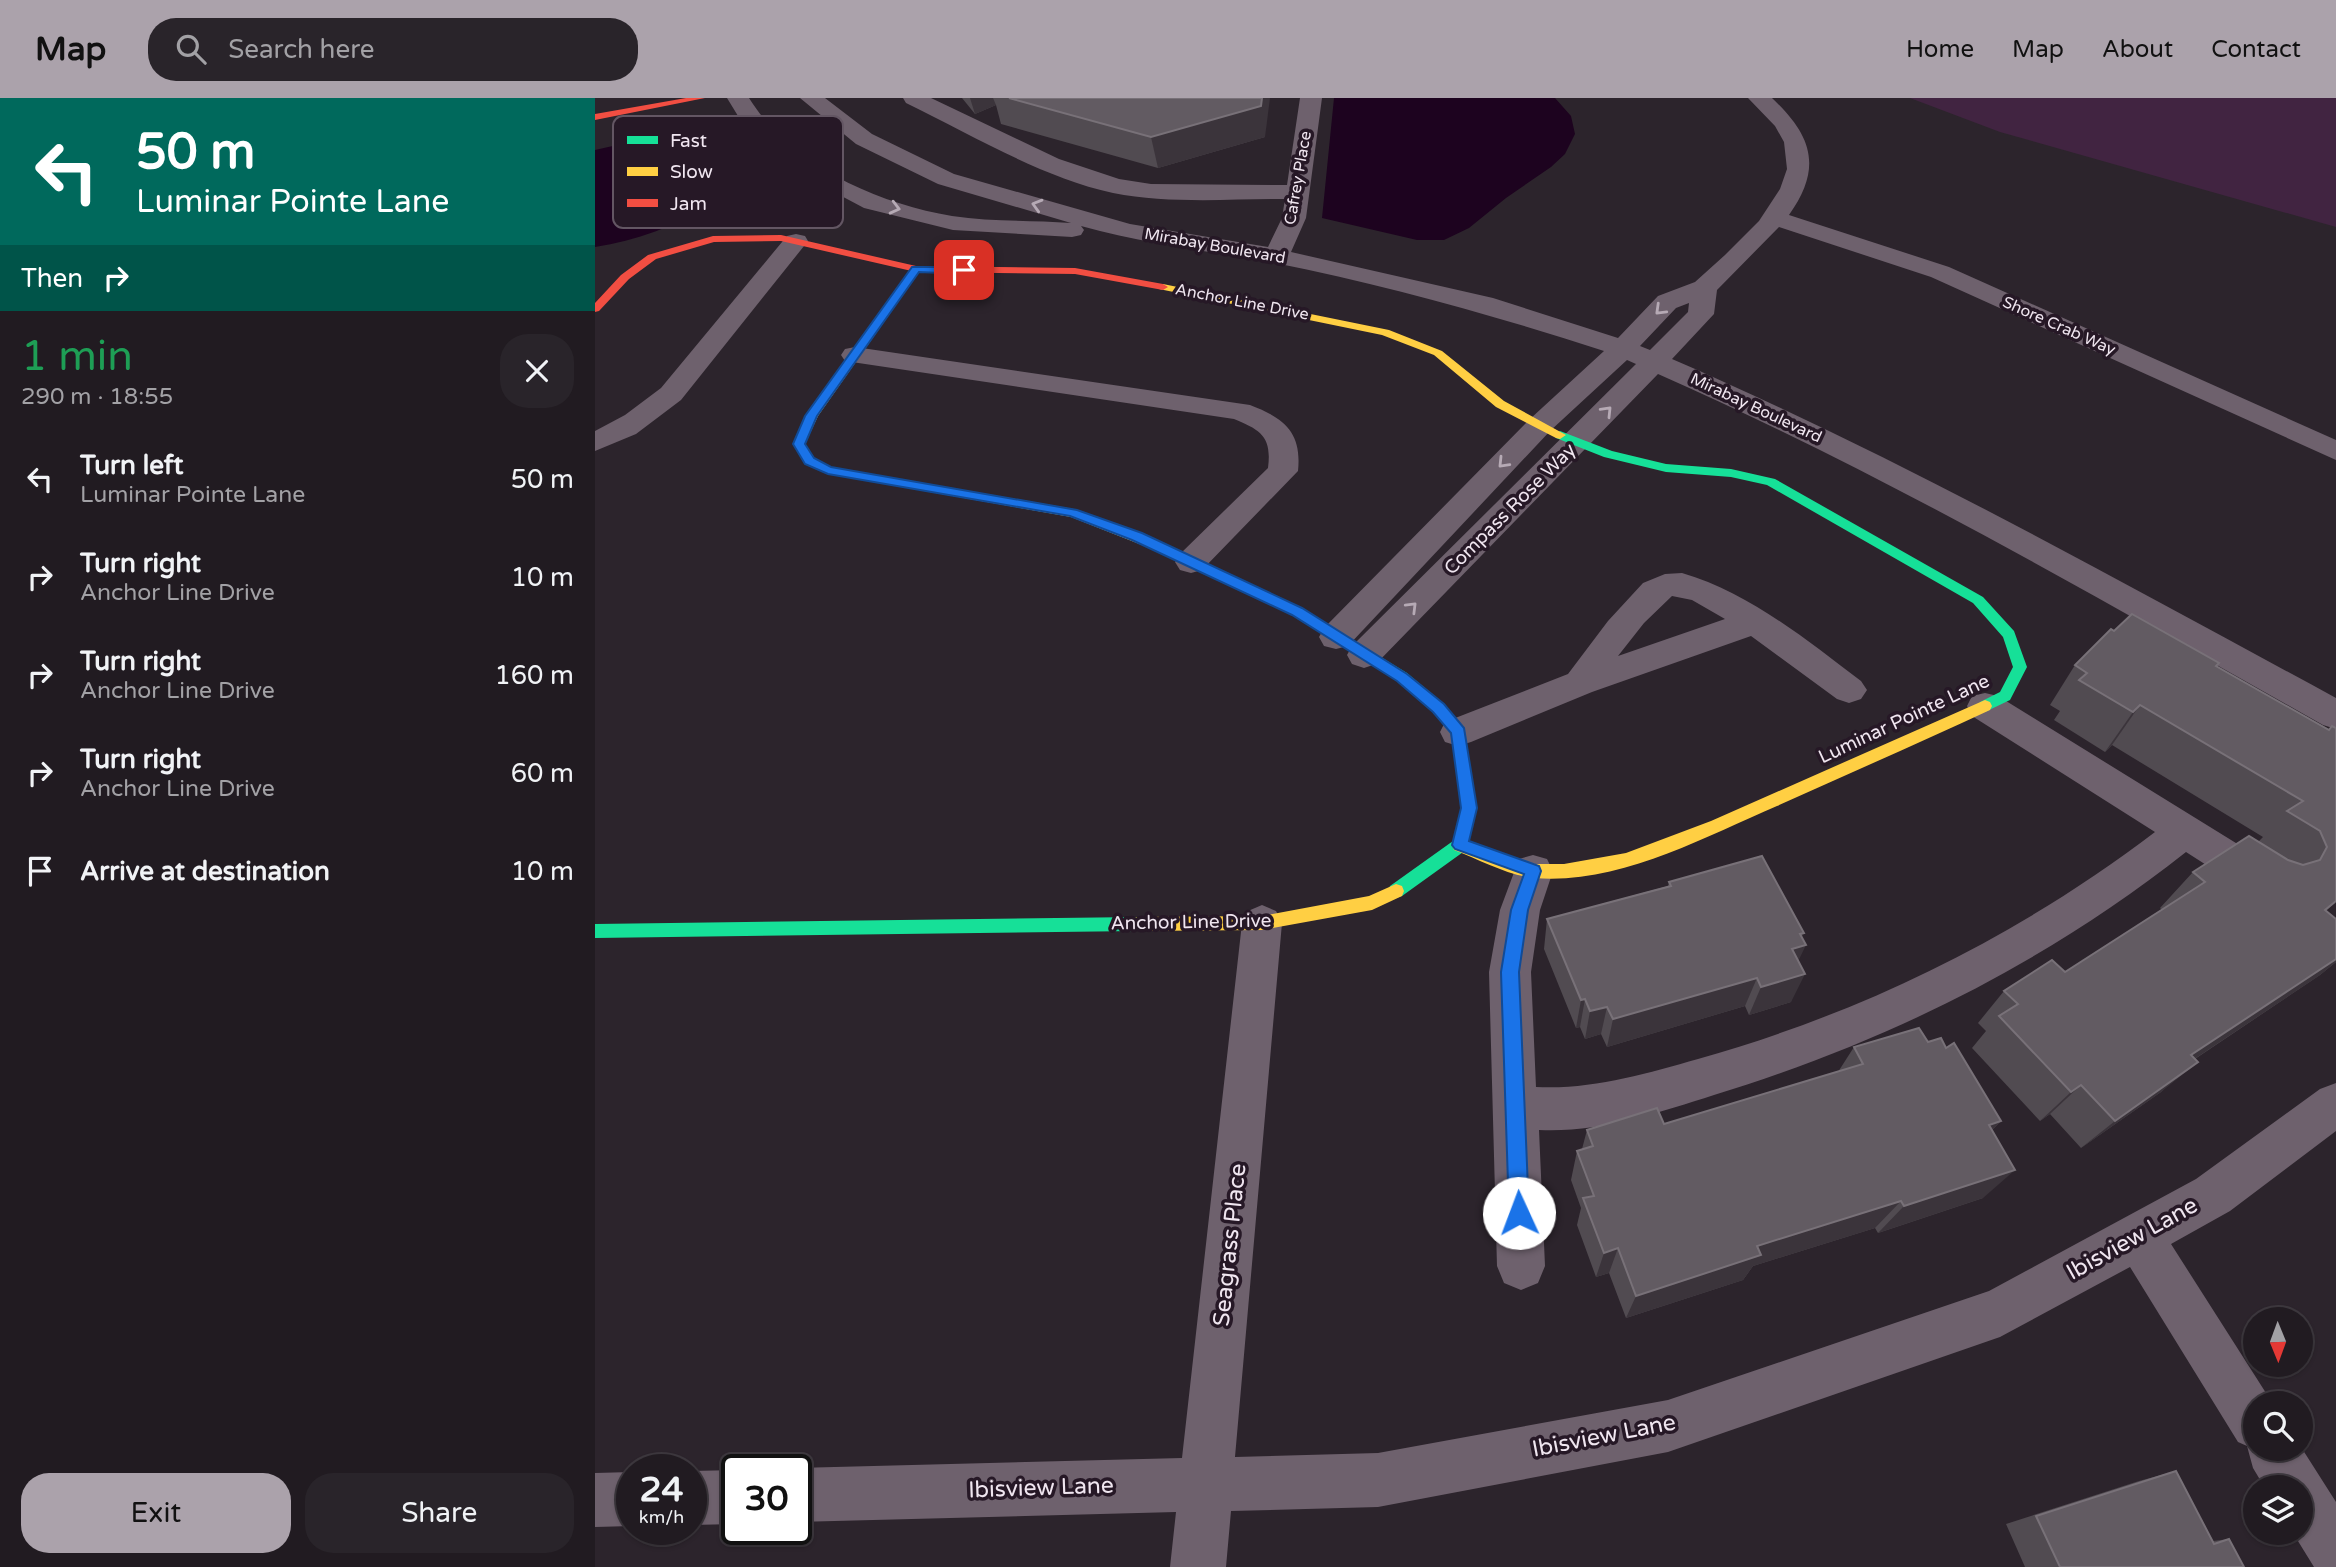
<!DOCTYPE html>
<meta charset="utf-8">
<style>
body{margin:0;font-family:"Varela Round",sans-serif;background:#29242a;color:#f1f3f6;height:100vh;display:flex;flex-direction:column;font-size:26px;white-space:nowrap}
*{box-sizing:border-box;margin:0}
p{font-size:23px;color:#a2a1a5}
.icon{flex:none;width:38px;height:38px;fill:none;stroke:currentColor;stroke-width:2;stroke-linecap:round;stroke-linejoin:round}
.map{position:relative;flex:1;overflow:hidden}
.drawer{display:flex;flex-direction:column;background:#211b21;width:595px}
.drawer>*{flex:none}
.banner{background:#00695c;color:#fff;overflow:hidden}
.needle{width:46px;rotate:179deg}
.tools{position:absolute;left:1648px;top:1209px;display:grid;gap:14px}
.tools a{display:grid;place-items:center;width:70px;height:70px;border-radius:50%;background:#211b21;box-shadow:0 2px 5px #0004,0 0 0 2px #3e393f;font-size:35px}
.speed{position:absolute;left:21px;top:1356px;display:flex;gap:14px;font-size:35px;font-weight:700;text-align:center}
.speed>*{display:grid;place-content:center;width:91px;height:91px;border-radius:50%;background:#211b21;box-shadow:0 2px 5px #0004,0 0 0 2px #3e393f;line-height:1}
.speed small{font-size:18px;font-weight:400}
.speed .limit{border:4px solid #111;border-radius:10px;background:#fff;color:#111}
.pin{position:absolute;display:grid;place-items:center;width:60px;height:60px;color:#fff;margin:-30px;border-radius:14px;box-shadow:0 4px 10px #0006}
.me{position:absolute;width:77px;margin:-38px;rotate:358deg;stroke-linejoin:round;filter:drop-shadow(0 0 5px #0008)}
.turn{display:flex;align-items:center;gap:24px;height:147px;padding:0 21px;font-size:32px}
.turn .icon{width:91px;height:91px;stroke-width:2.5}
.turn b{display:block;font-size:49px;line-height:60px}
.then{display:flex;align-items:center;height:66px;padding:0 21px;background:#0003;gap:14px;font-size:26px}
.round{display:grid;place-items:center;flex:none;width:74px;height:74px;border-radius:28px;background:#29242a}
.head{display:flex;align-items:center;justify-content:space-between;height:119px;padding:0 21px}
h1{font-size:42px;font-weight:600;line-height:52px;color:#1e9e55}
.button{display:flex;gap:14px;margin-top:auto;padding:14px 21px}
.button a{flex:1;height:80px;border-radius:28px;background:#aba2ab;color:#111;font-size:28px;font-weight:600;line-height:80px;text-align:center}
.button a+a{background:#29242a;color:#f1f3f6}
ul{padding:0;list-style:none}
li{display:flex;align-items:center;gap:21px;height:98px;padding:0 21px}
li div{flex:1}
li b{display:block;font-size:26px}
li em{font-style:normal}
header{display:flex;align-items:center;gap:42px;box-sizing:border-box;height:98px;padding:0 35px;background:#aba2ab;color:#111}
header strong{font-size:33px}
nav{display:flex;gap:38px;margin-inline-start:auto;font-size:24px}
.search{width:490px;height:63px;background:#29242a;display:flex;align-items:center;gap:18px;box-sizing:border-box;padding:0 24px;border-radius:28px;color:#a2a1a5;font-size:26px}
main{display:flex;flex:1;min-height:0}
.map>svg:first-child{display:block}
.green{fill:#412441}
.water{fill:#1d031f}
.lines{fill:none;stroke-linecap:round;stroke-linejoin:round}
.street{fill:#6e616d;fill-rule:evenodd}
.fast{fill:#16e098;fill-rule:evenodd}
.slow{fill:#ffcf43;fill-rule:evenodd}
.jam{fill:#f24e42;fill-rule:evenodd}
.wall{fill:#514b51}
.shaded-wall{fill:#3b343b}
.building{fill:#625b62;stroke:#787178;stroke-width:2}
.oneway{stroke:#b6aab5}
.route{fill:#1a73e8;stroke:#114b97;stroke-width:2}
.labels{text-anchor:middle;dominant-baseline:central;stroke-width:7;stroke-linejoin:round;paint-order:stroke}
.far-street-label{font-size:16px;fill:#f0e6f0;stroke:#261826}
.street-label{font-size:19px;fill:#f0e6f0;stroke:#261826}
.near-street-label{font-size:23px;fill:#f0e6f0;stroke:#261826}
.key{fill:#261826;stroke:#635663;stroke-width:2}
.key-label{font-size:19px;fill:#f0e6f0}
</style>
<header>
<strong>Map</strong>
<div class="search"><svg class="icon" aria-label="search" viewBox="0 0 24 24"><circle cx="10" cy="10" r="6"/><path d="M15 15l6 6"/></svg>Search here</div>
<nav><a>Home</a><a>Map</a><a>About</a><a>Contact</a></nav>
</header>
<main>
<section class="drawer">
<div class="banner">
<div class="turn"><svg class="icon" aria-label="left" viewBox="0 0 24 24"><path d="M17 20v-9H6M10 6l-5 5 5 5"/></svg><div><b>50 m</b>Luminar Pointe Lane</div></div>
<div class="then">Then<svg class="icon" aria-label="right" viewBox="0 0 24 24"><path d="M7 20v-9h11M14 6l5 5-5 5"/></svg></div>
</div>
<div class="head"><div><h1>1 min</h1><p>290 m · 18:55</p></div><a class="round"><svg class="icon" aria-label="close" viewBox="0 0 24 24"><path d="M6 6l12 12M18 6L6 18"/></svg></a></div>
<ul>
<li><svg class="icon" aria-label="left" viewBox="0 0 24 24"><path d="M17 20v-9H6M10 6l-5 5 5 5"/></svg><div><b>Turn left</b><p>Luminar Pointe Lane</p></div><em>50 m</em></li>
<li><svg class="icon" aria-label="right" viewBox="0 0 24 24"><path d="M7 20v-9h11M14 6l5 5-5 5"/></svg><div><b>Turn right</b><p>Anchor Line Drive</p></div><em>10 m</em></li>
<li><svg class="icon" aria-label="right" viewBox="0 0 24 24"><path d="M7 20v-9h11M14 6l5 5-5 5"/></svg><div><b>Turn right</b><p>Anchor Line Drive</p></div><em>160 m</em></li>
<li><svg class="icon" aria-label="right" viewBox="0 0 24 24"><path d="M7 20v-9h11M14 6l5 5-5 5"/></svg><div><b>Turn right</b><p>Anchor Line Drive</p></div><em>60 m</em></li>
<li><svg class="icon" aria-label="arrive" viewBox="0 0 24 24"><path d="M6 21V4h12l-3 4 3 4H6"/></svg><div><b>Arrive at destination</b></div><em>10 m</em></li>
</ul>
<div class="button"><a>Exit</a><a>Share</a></div>
</section>
<div class="map">
<svg width="1741" height="1469" viewBox="0 0 1741 1469">
<rect width="100%" height="100%" fill="#2c242c"/>
<!-- green -->
<polygon class="green" points="1315,0 1741,0 1741,129 1405,34"/>
<!-- water -->
<g class="water">
<polygon points="739,0 960,0 976,18 980,36 970,56 956,69 911,100 874,130 849,142 822,142 727,120"/>
<path d="M62 38 75 74 116 106C81 128 41 143 0 149V52Z"/>
</g>
<g class="lines">
<!-- street -->
<g class="street">
<path d="M132 0H154C196 67 281 105 357 118 396 124 437 122 476 125L343 86 261 46 205 0H230L277 36 359 76 535 126 673 149 687 120 690 101C634 101 573 106 518 95 446 79 377 37 311 5L308 0H336L464 61 524 81 556 86 692 87 705 0H727L711 120 696 154 898 200 1023 240 1063 198 1100 184 1130 157 1164 123 1185 91 1192 71 1189 44 1180 28 1153 0H1177C1217 38 1228 69 1194 117L1354 169 1741 342V362L1336 179 1184 129 1122 192 1119 216 1077 261C1306 360 1523 482 1741 600V631L1728 627C1510 504 1293 377 1063 276L781 566 769 570 757 566 752 557 757 548 1041 266 1032 262 955 333 753 548 741 551 729 548 724 539 729 530 935 321 1009 253C901 218 791 187 680 165 615 153 550 146 486 128L489 132 486 137 477 139 358 132 269 110 190 68 151 31ZM1094 205 1093 214 1055 252 1045 248 1081 210Z"/>
<polygon points="201,136 210,138 213,143 86,302 41,336 0,353 0,333 30,317 66,290 192,138"/>
<path d="M260 249 655 307C689 320 707 334 703 373L607 472 596 475 585 472 580 464 585 456 673 370C677 339 666 332 639 321L250 263 246 257 250 251Z"/>
<path d="M1087 475C1155 495 1210 541 1266 583L1272 592 1266 601 1254 605 1242 601 1156 538 997 594 876 644 863 648 850 644 845 634 850 624 973 576 1013 523 1048 485 1070 476ZM1077 498 1097 502 1130 521 1023 558 1049 525Z"/>
<path d="M1390 595 1403 598 1683 771 1689 783 1683 795 1669 800 1655 795 1591 754C1449 866 1292 944 1119 997 1063 1015 1003 1035 944 1032L950 1168 943 1185 926 1192 909 1185 902 1168 894 874 905 812 924 761 938 757 952 761 958 773 945 812 936 874 941 989C996 992 1050 976 1103 961 1269 914 1422 839 1560 734L1377 618 1372 608 1377 598Z"/>
<polygon points="667,807 681,813 687,825 640,1359 783,1355 1073,1302 1394,1193 1601,1081 1725,991 1741,985 1741,1033 1635,1113 1576,1146 1678,1306 1661,1306 1661,1351 1706,1349 1741,1404 1741,1469 1719,1469 1698,1435 1706,1435 1706,1390 1670,1390 1658,1370 1652,1348 1643,1344 1535,1169 1405,1239 1073,1354 783,1409 636,1413 631,1469 575,1469 581,1414 201,1424 201,1372 197,1372 201,1370 587,1360 647,825 653,813"/>
<polygon points="142,1372 142,1426 96,1427 96,1373"/>
<polygon points="37,1374 37,1428 0,1429 0,1375"/>
</g>
<!-- fast -->
<g class="fast">
<polygon points="965,333 1017,353 1071,366 1136,371 1180,381 1388,499 1419,533 1432,569 1415,602 1390,614 1383,608 1385,604 1405,594 1418,569 1408,539 1378,505 1172,387 1136,379 1071,374 1009,359 961,340 959,337"/>
<polygon points="567,446 707,511 812,575 849,606 868,630 882,710 873,747 871,752 807,798 801,800 795,798 793,793 795,788 858,743 866,710 856,636 839,614 802,583 697,517 562,453 562,447"/>
<polygon points="542,819 548,821 550,826 548,831 542,833 0,840 0,826"/>
</g>
<!-- slow -->
<g class="slow">
<polygon points="321,168 326,171 223,318 210,346 219,360 236,369 478,411 572,447 572,453 562,453 476,419 233,376 210,366 198,346 213,315 317,169"/>
<polygon points="568,186 794,232 847,253 909,303 971,337 965,341 961,340 901,309 839,257 787,237 564,191 564,187"/>
<path d="M1390 602 1395 604 1397 608 1395 612C1324 645 1253 676 1182 708 1107 740 1024 787 939 780 912 777 885 762 859 752L857 747 859 742 865 740 915 760 940 766H969L1031 755 1116 723Z"/>
<polygon points="801,786 807,788 809,793 807,798 777,812 667,832 542,833 536,831 534,826 536,821 542,819 667,818 774,798"/>
</g>
<!-- jam -->
<g class="jam">
<polygon points="91,0 110,0 0,22 0,16"/>
<polygon points="186,137 321,168 480,170 568,186 573,189 568,192 480,176 321,174 186,143 119,144 61,161 34,181 4,213 0,214 0,205 26,177 53,157 118,138"/>
</g>
</g>
<!-- wall -->
<g class="wall">
<polygon points="367,0 600,0 670,39 563,70 406,26 401,7 380,16"/>
<polygon points="1519,533 1621,569 1734,631 1740,805 1731,813 1741,821 1741,864 1725,877 1600,961 1566,994 1486,1050 1455,1016 1445,1023 1377,950 1391,933 1383,925 1409,893 1470,874 1567,812 1565,810 1598,774 1663,744 1668,739 1517,647 1510,654 1459,622 1465,613 1455,607 1480,567"/>
<polygon points="1074,784 1207,840 1196,904 1154,917 1150,908 1012,949 1006,936 990,941 985,929 981,930 949,851 952,821 1073,788"/>
<polygon points="1333,944 1351,950 1406,1023 1397,1032 1388,1100 1283,1135 1280,1130 1158,1168 1148,1182 1031,1220 1014,1175 1001,1179 982,1127 986,1110 976,1082 982,1053 987,1051 992,1032 1069,1026 1243,974 1259,949"/>
<polygon points="1581,1373 1618,1443 1634,1441 1649,1469 1430,1469 1411,1426 1544,1383"/>
</g>
<!-- shaded-wall -->
<g class="shaded-wall">
<polygon points="375,0 398,0 401,7 380,16"/>
<polygon points="667,0 675,0 670,39 563,70 556,39"/>
<polygon points="1545,607 1517,647 1510,654 1538,614"/>
<polygon points="1209,835 1202,850 1211,847 1197,876 1183,880 1205,836"/>
<polygon points="1741,861 1741,864 1725,877 1559,988 1596,957"/>
<polygon points="1210,876 1196,904 1154,917 1166,889"/>
<polygon points="1162,880 1150,908 1012,949 1018,921"/>
<polygon points="990,901 985,929 981,930 986,902"/>
<polygon points="1012,909 1006,936 990,941 995,913"/>
<polygon points="1603,964 1566,994 1486,1050 1520,1023"/>
<polygon points="1486,987 1455,1016 1445,1023 1476,994"/>
<polygon points="1406,1023 1375,1053 1394,1027"/>
<polygon points="1420,1072 1388,1100 1283,1135 1309,1108"/>
<polygon points="1306,1103 1280,1130 1158,1168 1148,1182 1031,1220 1041,1198 1162,1148"/>
<polygon points="1023,1150 1014,1175 1001,1179 1009,1155"/>
</g>
<!-- building -->
<g class="building">
<polygon points="414,0 667,0 666,8 556,39"/>
<polygon points="1537,516 1624,565 1621,568 1734,632 1737,628 1741,630 1741,803 1730,812 1741,821 1741,861 1596,957 1603,964 1520,1023 1486,987 1476,994 1404,918 1423,906 1409,893 1457,862 1470,874 1610,784 1598,774 1654,738 1693,762 1708,767 1725,762 1732,749 1725,733 1692,713 1708,703 1545,607 1538,614 1484,582 1492,575 1480,567 1516,531 1519,533"/>
<polygon points="1167,758 1209,835 1205,836 1211,847 1197,851 1210,876 1166,889 1162,880 1018,921 1012,909 995,913 990,901 986,902 952,821 1076,788 1074,784"/>
<polygon points="1324,930 1333,944 1346,940 1351,950 1359,945 1406,1023 1394,1027 1420,1072 1309,1108 1306,1103 1162,1148 1166,1157 1041,1198 1023,1150 1009,1155 988,1100 999,1098 982,1053 998,1048 992,1032 1062,1010 1069,1026 1268,966 1259,949"/>
<polygon points="1581,1373 1619,1446 1634,1441 1649,1469 1465,1469 1441,1418"/>
</g>
<!-- one-way arrows -->
<defs><path id="oneway-chevron" d="M-2-3.5L2.5 0L-2 3.5" fill="none" stroke-width="1.6" stroke-linecap="round" stroke-linejoin="round" transform="scale(1.75)"/></defs>
<g class="oneway">
<use href="#oneway-chevron" transform="translate(442 107) rotate(-164)"/>
<use href="#oneway-chevron" transform="translate(300 110) rotate(14)"/>
<use href="#oneway-chevron" transform="translate(1065 212) rotate(136)"/>
<use href="#oneway-chevron" transform="translate(1012 313) rotate(-46)"/>
<use href="#oneway-chevron" transform="translate(908 365) rotate(134)"/>
<use href="#oneway-chevron" transform="translate(817 509) rotate(-45)"/>
</g>
<!-- route -->
<polygon class="route" points="317,169 369,169 374,172 369,176 324,174 222,318 210,346 219,360 236,369 482,412 547,435 707,510 812,576 849,606 869,630 882,710 874,743 944,768 946,773 933,812 924,874 934,1115 931,1122 924,1125 917,1122 914,1115 906,874 916,812 929,776 860,751 857,747 866,710 856,635 838,614 802,583 697,517 537,442 475,418 233,376 210,366 198,346 210,318"/>
<g class="labels">
<!-- far-street labels -->
<g class="far-street-label">
<text transform="translate(703 80) rotate(-80)">Cafrey Place</text>
<text transform="translate(620 148) rotate(10)">Mirabay Boulevard</text>
<text transform="translate(647 204) rotate(11)">Anchor Line Drive</text>
<text transform="translate(1464 228) rotate(24)">Shore Crab Way</text>
<text transform="translate(1161 310) rotate(25)">Mirabay Boulevard</text>
</g>
<!-- street labels -->
<g class="street-label">
<text transform="translate(915 411) rotate(-45)">Compass Rose Way</text>
<text transform="translate(1309 621) rotate(-25)">Luminar Pointe Lane</text>
<text transform="translate(596 824) rotate(-1)">Anchor Line Drive</text>
</g>
<!-- near-street labels -->
<g class="near-street-label">
<text transform="translate(1537 1141) rotate(-29)">Ibisview Lane</text>
<text transform="translate(635 1147) rotate(-84)">Seagrass Place</text>
<text transform="translate(1009 1338) rotate(-11)">Ibisview Lane</text>
<text transform="translate(446 1390) rotate(-2)">Ibisview Lane</text>
</g>
</g>
<!-- legend -->
<rect x="18" y="18" width="230" height="112" rx="10" class="key"/>
<rect x="32" y="38" width="31" height="8" fill="#16e098"/>
<rect x="32" y="69" width="31" height="9" fill="#ffcf43"/>
<rect x="32" y="101" width="31" height="8" fill="#f24e42"/>
<g class="key-label">
<text x="75" y="49">Fast</text>
<text x="75" y="80">Slow</text>
<text x="75" y="112">Jam</text>
</g>
</svg>
<div class="tools">
<a><svg class="needle" viewBox="-14 -14 28 28"><path d="M0-13l5 13h-10z" fill="#e53935"/><path d="M0 13l5-13h-10z" fill="#a2a1a5"/></svg></a>
<a><svg class="icon" aria-label="search" viewBox="0 0 24 24"><circle cx="10" cy="10" r="6"/><path d="M15 15l6 6"/></svg></a>
<a><svg class="icon" aria-label="layers" viewBox="0 0 24 24"><path d="M12 4l9 5-9 5-9-5zM3 14l9 5 9-5"/></svg></a>
</div>
<div class="speed"><div>24<small>km/h</small></div><div class="limit">30</div></div>
<div class="pin" style="left:369px;top:172px;background:#d93025"><svg class="icon" aria-label="arrive" viewBox="0 0 24 24"><path d="M6 21V4h12l-3 4 3 4H6"/></svg></div>
<svg class="me" style="left:924px;top:1115px" viewBox="-20 -20 40 40"><circle r="19" fill="#fff"/><path d="M0-13L10 11 0 6-10 11z" fill="#1a73e8"/></svg>
</div>
</main>
